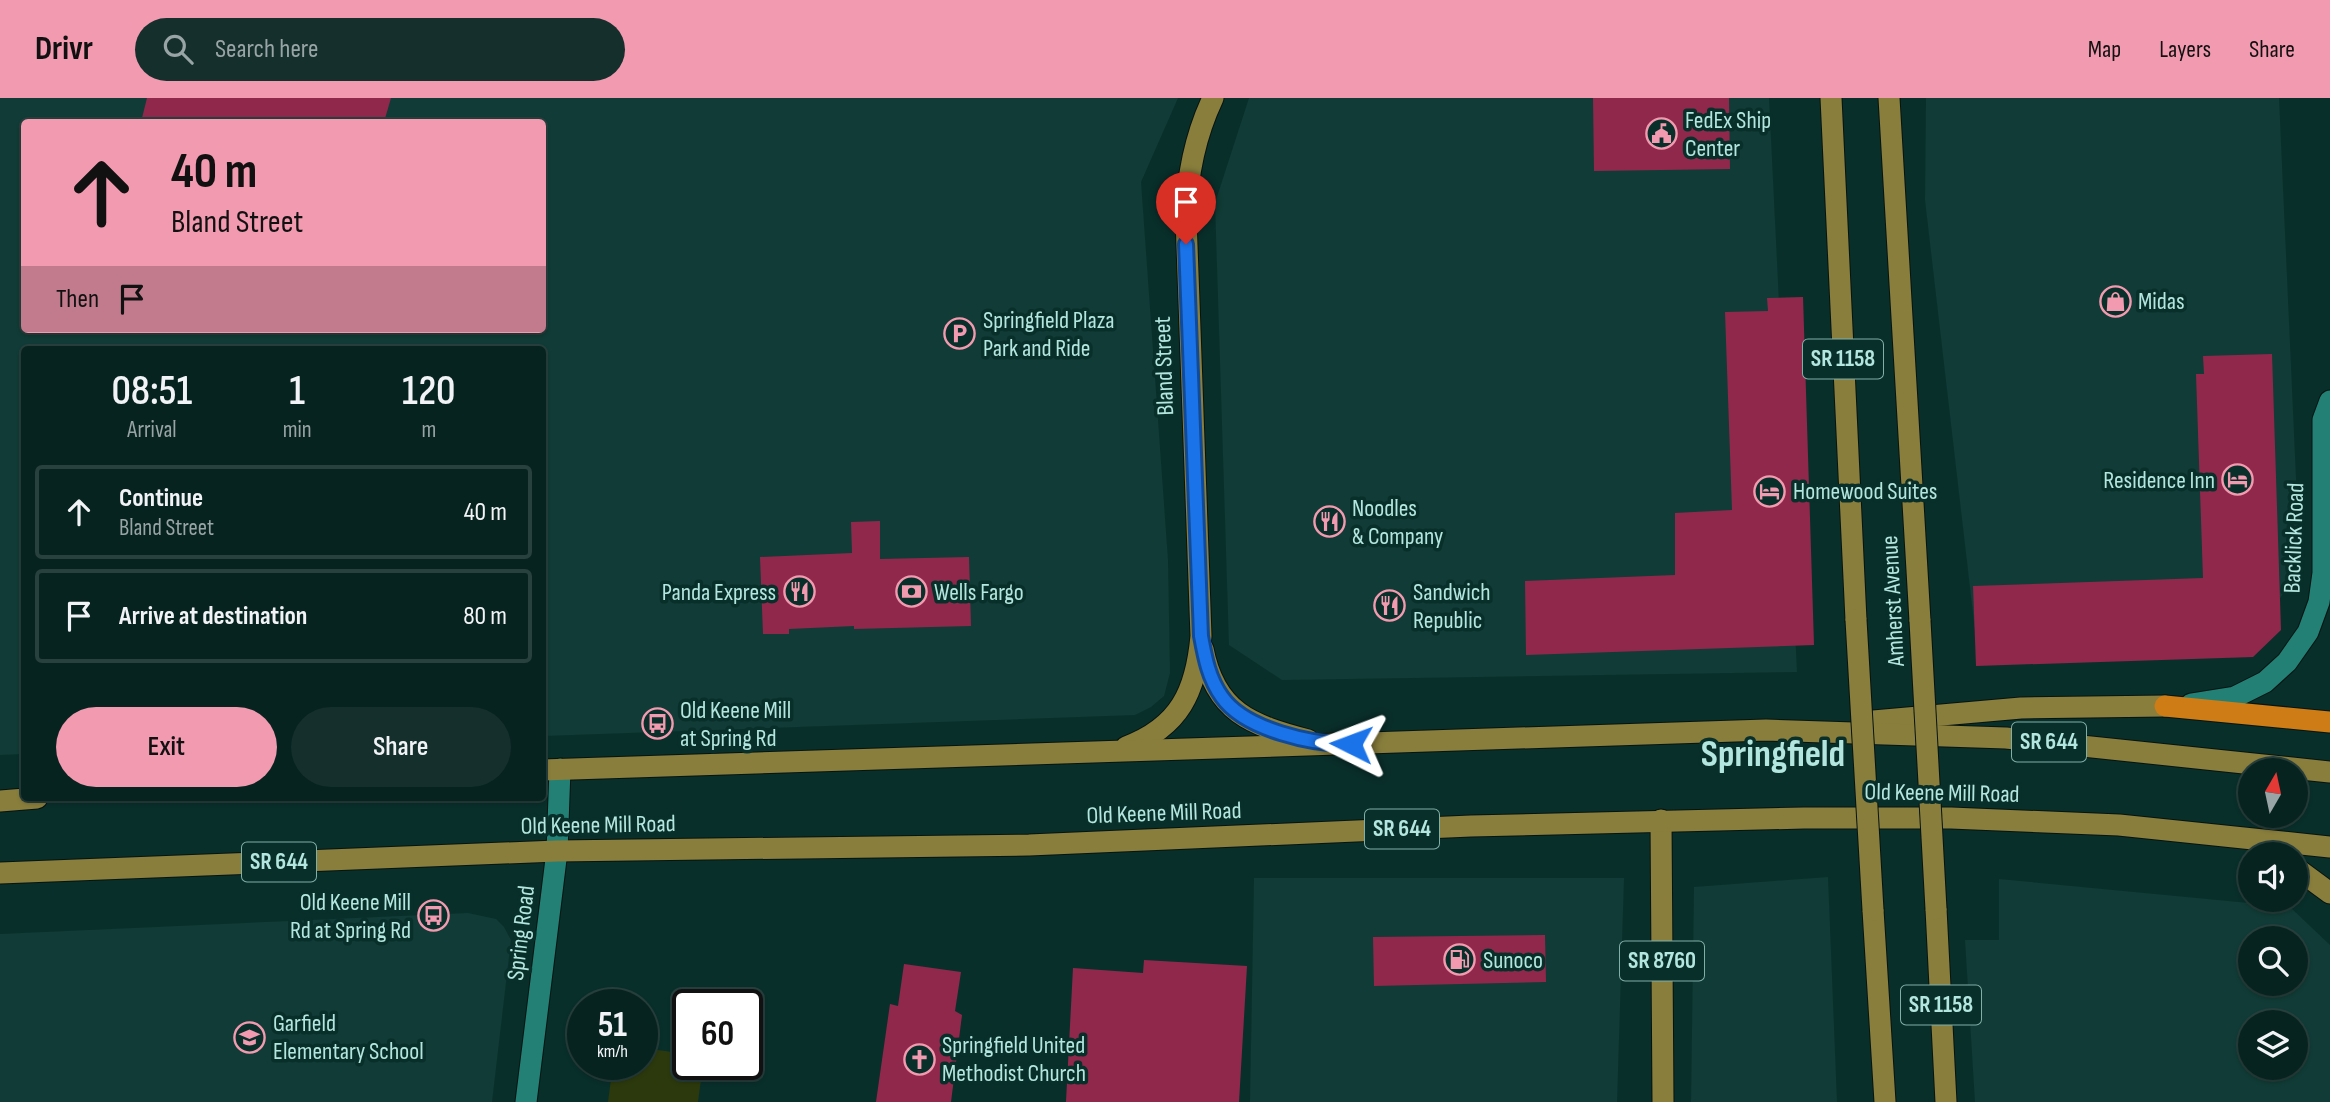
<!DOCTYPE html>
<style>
body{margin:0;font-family:"Sofia Sans Condensed",sans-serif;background:#152f2d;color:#f1f3f6;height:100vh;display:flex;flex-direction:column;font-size:26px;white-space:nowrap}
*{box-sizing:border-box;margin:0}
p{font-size:23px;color:#98a4a5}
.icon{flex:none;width:38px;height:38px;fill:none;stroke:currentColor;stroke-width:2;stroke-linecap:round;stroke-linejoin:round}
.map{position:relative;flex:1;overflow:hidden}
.details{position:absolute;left:21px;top:248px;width:525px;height:455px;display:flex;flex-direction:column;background:#072320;border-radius:7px;box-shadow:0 2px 5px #0004,0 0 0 2px #28403e}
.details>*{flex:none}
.banner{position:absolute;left:21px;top:21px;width:525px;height:214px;border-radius:7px;box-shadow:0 2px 5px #0004,0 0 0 2px #28403e;background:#f29aaf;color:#111;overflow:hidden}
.needle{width:46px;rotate:9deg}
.buttons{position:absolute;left:2238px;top:660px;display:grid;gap:14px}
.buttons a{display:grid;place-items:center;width:70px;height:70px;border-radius:50%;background:#072320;box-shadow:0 2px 5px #0004,0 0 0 2px #28403e;font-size:35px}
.speed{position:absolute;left:567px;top:891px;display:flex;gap:14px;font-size:35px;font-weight:700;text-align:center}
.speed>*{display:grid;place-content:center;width:91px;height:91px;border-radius:50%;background:#072320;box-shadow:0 2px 5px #0004,0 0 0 2px #28403e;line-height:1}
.speed small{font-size:18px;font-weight:400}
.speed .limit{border:4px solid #111;border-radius:10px;background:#fff;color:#111}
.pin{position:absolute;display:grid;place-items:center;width:60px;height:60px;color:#fff;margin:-72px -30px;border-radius:50% 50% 50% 0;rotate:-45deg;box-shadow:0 0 7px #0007}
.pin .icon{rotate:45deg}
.me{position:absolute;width:77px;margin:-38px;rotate:273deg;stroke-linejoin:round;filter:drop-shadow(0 0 5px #0008)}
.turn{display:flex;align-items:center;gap:24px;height:147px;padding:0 35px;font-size:32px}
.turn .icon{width:91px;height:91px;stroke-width:2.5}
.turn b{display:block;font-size:49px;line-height:60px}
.then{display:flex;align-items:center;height:66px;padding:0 35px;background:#0003;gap:14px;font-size:26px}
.eta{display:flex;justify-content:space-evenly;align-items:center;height:119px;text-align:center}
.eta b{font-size:42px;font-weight:600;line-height:49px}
.action{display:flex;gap:14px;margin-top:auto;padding:14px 35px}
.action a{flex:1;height:80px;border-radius:42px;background:#f29aaf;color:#111;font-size:28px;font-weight:600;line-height:80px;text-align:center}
.action a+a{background:#152f2d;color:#f1f3f6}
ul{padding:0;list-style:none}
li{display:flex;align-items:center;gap:21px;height:94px;margin:0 14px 10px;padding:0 21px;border:4px solid #28403e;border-radius:7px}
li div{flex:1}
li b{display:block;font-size:26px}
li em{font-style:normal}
header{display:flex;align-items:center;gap:42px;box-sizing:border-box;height:98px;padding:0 35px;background:#f29aaf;color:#111}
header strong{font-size:33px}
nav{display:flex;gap:38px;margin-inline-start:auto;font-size:24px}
.search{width:490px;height:63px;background:#152f2d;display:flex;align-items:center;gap:18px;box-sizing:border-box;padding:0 24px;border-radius:38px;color:#98a4a5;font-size:26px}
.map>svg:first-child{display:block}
.built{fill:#113b36;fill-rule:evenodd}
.green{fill:#2c390d}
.building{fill:#90284c}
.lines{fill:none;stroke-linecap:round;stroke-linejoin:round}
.minor-casing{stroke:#061412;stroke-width:23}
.secondary-casing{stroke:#061412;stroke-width:23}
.primary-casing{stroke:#061412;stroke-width:23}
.motorway-casing{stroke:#061412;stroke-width:23}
.minor{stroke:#238075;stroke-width:21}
.secondary{stroke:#238075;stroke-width:21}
.primary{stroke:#897e3c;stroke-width:21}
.motorway{stroke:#cd7c16;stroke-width:21}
.primary-bridge-casing{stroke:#061412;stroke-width:23;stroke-linecap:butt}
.primary-bridge{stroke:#897e3c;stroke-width:21}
.route-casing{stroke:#114b97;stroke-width:18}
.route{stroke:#1a73e8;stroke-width:12}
.labels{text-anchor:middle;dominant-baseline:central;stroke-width:7;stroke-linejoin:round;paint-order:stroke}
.shield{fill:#092f2b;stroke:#80afa8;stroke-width:2}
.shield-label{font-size:23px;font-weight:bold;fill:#b3e6de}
.poi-label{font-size:24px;fill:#b3e6de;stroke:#092f2b;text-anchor:start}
.street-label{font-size:24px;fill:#b3e6de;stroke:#092f2b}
.town-label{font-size:38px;font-weight:bold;fill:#b3e6de;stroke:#092f2b}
</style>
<header>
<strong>Drivr</strong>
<div class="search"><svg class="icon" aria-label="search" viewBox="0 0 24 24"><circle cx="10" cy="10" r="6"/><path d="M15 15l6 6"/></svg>Search here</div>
<nav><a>Map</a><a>Layers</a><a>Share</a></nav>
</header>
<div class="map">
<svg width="2330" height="1004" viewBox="0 0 2330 1004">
<rect width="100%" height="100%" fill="#092f2b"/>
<!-- built -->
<g class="built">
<path d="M0 0H1178L1141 84 1168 462 1170 575 1164 598 1151 609 1135 617 543 638 542 252H24V656L0 657ZM24 24H542V231H24Z"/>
<polygon points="1249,0 1769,0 1797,574 1282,582 1229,547 1215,105"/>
<polygon points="1926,0 2279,0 2300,470 2255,538 1977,550 1925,102"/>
<polygon points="1828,779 1837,1004 1691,1004 1694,789"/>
<polygon points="1254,780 1624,780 1617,1004 1250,1004"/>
<path d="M1999 781 2290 809 2330 847V1004H1975L1965 842H1999ZM2296 840V886H2250V840ZM2250 924H2296V970H2250Z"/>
<polygon points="468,815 496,821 504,829 511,842 492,1004 0,1004 0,836"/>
</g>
<!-- green -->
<polygon class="green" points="642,950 688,956 688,966 703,966 698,1004 608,1004 613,966 642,966"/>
<!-- building -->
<g class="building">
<polygon points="147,0 391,0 384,24 141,24"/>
<polygon points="1593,0 1729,0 1730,71 1594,73"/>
<polygon points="1803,199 1814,547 1526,557 1525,483 1675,477 1675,415 1732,412 1725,214 1768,213 1767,200"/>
<polygon points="2272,256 2281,532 2253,559 1976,568 1973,488 2203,480 2196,276 2204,276 2203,258"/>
<polygon points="880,423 880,461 969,459 971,528 854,531 854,528 789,531 789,536 763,536 760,459 852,455 851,424"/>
<polygon points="1545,837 1546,884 1374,888 1373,839"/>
<polygon points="1144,862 1247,868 1239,1004 1066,1004 1073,870 1143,875"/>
<polygon points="904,866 961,874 955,913 962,917 951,1004 876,1004 890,906 898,908"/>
</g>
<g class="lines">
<defs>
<polyline id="minor" points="526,1004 557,753 560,671"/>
<polyline id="secondary" points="2191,606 2235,599 2265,584 2287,564 2308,534 2319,504 2323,475 2323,322 2330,303"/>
<g id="primary">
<polyline points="1831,0 1856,522"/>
<polyline points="1889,0 1920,523"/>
<path d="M1203 551C1215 614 1251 627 1308 642"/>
<polyline points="1862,624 2021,610 2165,608"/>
<path d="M1126 649C1180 629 1196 593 1201 538L1186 120C1187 79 1195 38 1213 0"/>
<polyline points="542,672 1766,632 2006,640 2330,674"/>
<polyline points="0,703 37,700"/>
<polyline points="1661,722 1663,1004"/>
<polyline points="2296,770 2330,795"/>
<polyline points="0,775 557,753 1029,747 1471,728 1804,720 1951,720 2119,727 2330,749"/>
<polyline points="1936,811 1946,1004"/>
<polyline points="1873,812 1885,1004"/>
</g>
<polyline id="motorway" points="2165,608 2330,624"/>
</defs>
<!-- minor casing -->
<use href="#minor" class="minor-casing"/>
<!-- secondary casing -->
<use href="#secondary" class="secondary-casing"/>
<!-- primary casing -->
<use href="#primary" class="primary-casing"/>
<!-- motorway casing -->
<use href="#motorway" class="motorway-casing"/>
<!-- minor -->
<use href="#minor" class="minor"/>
<!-- secondary -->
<use href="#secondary" class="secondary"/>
<!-- primary -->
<use href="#primary" class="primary"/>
<!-- motorway -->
<use href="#motorway" class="motorway"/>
<defs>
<g id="primary-bridge">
<polyline points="1856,522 1873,812"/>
<polyline points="1920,523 1936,811"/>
</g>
</defs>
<!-- primary-bridge casing -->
<use href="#primary-bridge" class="primary-bridge-casing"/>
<!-- primary-bridge -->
<use href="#primary-bridge" class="primary-bridge"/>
</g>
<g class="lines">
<defs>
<path id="route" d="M1186 146 1201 538C1205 560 1209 581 1222 599 1245 632 1314 647 1351 646"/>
</defs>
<!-- route casing -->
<use href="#route" class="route-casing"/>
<!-- route -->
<use href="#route" class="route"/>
</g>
<!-- icons -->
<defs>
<symbol id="civic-ring" viewBox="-11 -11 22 22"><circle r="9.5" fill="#092f2b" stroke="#f29aaf" stroke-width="1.5"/><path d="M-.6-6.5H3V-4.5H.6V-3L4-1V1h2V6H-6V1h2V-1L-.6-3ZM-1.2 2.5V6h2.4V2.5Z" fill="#f29aaf"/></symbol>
<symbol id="shop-ring" viewBox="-11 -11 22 22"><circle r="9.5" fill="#092f2b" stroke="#f29aaf" stroke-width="1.5"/><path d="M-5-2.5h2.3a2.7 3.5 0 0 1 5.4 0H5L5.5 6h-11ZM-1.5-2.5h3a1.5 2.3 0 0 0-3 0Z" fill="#f29aaf"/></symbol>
<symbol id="parking-ring" viewBox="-11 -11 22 22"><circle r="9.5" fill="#092f2b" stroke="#f29aaf" stroke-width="1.5"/><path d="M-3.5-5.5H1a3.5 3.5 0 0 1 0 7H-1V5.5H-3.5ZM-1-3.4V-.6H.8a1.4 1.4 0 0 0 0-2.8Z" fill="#f29aaf"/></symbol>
<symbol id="hotel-ring" viewBox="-11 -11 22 22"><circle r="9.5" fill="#092f2b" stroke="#f29aaf" stroke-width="1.5"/><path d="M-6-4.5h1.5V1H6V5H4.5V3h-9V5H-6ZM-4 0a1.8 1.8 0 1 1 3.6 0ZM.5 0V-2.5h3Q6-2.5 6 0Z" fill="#f29aaf"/></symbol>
<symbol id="restaurant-ring" viewBox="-11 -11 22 22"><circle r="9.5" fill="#092f2b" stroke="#f29aaf" stroke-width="1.5"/><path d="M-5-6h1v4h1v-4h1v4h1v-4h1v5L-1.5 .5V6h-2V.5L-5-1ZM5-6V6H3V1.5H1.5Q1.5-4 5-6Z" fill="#f29aaf"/></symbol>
<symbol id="bank-ring" viewBox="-11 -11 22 22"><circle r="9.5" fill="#092f2b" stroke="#f29aaf" stroke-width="1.5"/><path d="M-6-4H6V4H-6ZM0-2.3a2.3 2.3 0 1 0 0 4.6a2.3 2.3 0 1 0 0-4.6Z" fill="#f29aaf"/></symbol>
<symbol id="bus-ring" viewBox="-11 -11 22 22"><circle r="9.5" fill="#092f2b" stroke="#f29aaf" stroke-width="1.5"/><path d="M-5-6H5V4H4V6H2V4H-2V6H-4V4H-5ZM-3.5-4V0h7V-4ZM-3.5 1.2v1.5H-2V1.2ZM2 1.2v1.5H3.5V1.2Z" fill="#f29aaf"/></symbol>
<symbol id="fuel-ring" viewBox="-11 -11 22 22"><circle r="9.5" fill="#092f2b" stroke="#f29aaf" stroke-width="1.5"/><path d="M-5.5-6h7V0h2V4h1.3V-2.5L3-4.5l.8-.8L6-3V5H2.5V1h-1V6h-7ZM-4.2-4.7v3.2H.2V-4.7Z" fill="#f29aaf"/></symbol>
<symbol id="school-ring" viewBox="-11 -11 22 22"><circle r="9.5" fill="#092f2b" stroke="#f29aaf" stroke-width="1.5"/><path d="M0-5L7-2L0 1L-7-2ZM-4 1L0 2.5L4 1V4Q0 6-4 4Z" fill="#f29aaf"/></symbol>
<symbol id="church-ring" viewBox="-11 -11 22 22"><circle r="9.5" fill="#092f2b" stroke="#f29aaf" stroke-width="1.5"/><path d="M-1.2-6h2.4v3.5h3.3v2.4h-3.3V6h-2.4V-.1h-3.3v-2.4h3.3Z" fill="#f29aaf"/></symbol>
</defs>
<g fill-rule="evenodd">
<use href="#civic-ring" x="1644" y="18" width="35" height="35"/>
<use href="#shop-ring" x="2098" y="186" width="35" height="35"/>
<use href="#parking-ring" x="942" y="218" width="35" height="35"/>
<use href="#hotel-ring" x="2220" y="364" width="35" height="35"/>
<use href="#hotel-ring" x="1752" y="376" width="35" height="35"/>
<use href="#restaurant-ring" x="1312" y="406" width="35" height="35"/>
<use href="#restaurant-ring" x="782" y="476" width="35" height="35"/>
<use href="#bank-ring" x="894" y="476" width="35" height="35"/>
<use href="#restaurant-ring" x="1372" y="490" width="35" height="35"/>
<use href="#bus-ring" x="640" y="608" width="35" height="35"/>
<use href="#bus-ring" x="416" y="800" width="35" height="35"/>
<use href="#fuel-ring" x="1442" y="844" width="35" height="35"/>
<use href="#school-ring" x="232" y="922" width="35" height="35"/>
<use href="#church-ring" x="902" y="944" width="35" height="35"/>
</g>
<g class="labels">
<!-- shield labels -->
<g class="shield">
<rect x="1803" y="241.5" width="80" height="39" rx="5"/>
<rect x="2012" y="624.5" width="74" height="39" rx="5"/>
<rect x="1365" y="711.5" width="74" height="39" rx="5"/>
<rect x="242" y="744.5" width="74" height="39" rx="5"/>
<rect x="1620" y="843.5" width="84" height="39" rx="5"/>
<rect x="1901" y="887.5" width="80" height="39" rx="5"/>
</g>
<g class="shield-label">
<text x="1843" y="261">SR 1158</text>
<text x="2049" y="644">SR 644</text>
<text x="1402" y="731">SR 644</text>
<text x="279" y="764">SR 644</text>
<text x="1662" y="863">SR 8760</text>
<text x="1941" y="907">SR 1158</text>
</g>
<!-- poi labels -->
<g class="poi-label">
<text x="1685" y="22">FedEx Ship<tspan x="1685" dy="28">Center</tspan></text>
<text x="2138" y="203">Midas</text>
<text x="983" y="222">Springfield Plaza<tspan x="983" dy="28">Park and Ride</tspan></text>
<text x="2215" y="382" text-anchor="end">Residence Inn</text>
<text x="1793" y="393">Homewood Suites</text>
<text x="1352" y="410">Noodles<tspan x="1352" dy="28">&amp; Company</tspan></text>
<text x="776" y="494" text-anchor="end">Panda Express</text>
<text x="934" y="494">Wells Fargo</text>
<text x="1413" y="494">Sandwich<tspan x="1413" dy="28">Republic</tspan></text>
<text x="680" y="612">Old Keene Mill<tspan x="680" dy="28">at Spring Rd</tspan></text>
<text x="411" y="804" text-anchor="end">Old Keene Mill<tspan x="411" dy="28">Rd at Spring Rd</tspan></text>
<text x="1483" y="862">Sunoco</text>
<text x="273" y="925">Garfield<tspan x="273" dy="28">Elementary School</tspan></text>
<text x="942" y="947">Springfield United<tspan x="942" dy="28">Methodist Church</tspan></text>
</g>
<!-- street labels -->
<g class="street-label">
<text transform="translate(1164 268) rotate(-92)">Bland Street</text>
<text transform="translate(2294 440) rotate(-88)">Backlick Road</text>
<text transform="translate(1893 503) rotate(-93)">Amherst Avenue</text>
<text transform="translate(1942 695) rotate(1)">Old Keene Mill Road</text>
<text transform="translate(1164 715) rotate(-2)">Old Keene Mill Road</text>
<text transform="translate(598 727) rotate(-1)">Old Keene Mill Road</text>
<text transform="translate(521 835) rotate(-83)">Spring Road</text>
</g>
<!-- town labels -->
<g class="town-label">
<text x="1773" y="656">Springfield</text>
</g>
</g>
</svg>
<div class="buttons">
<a><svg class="needle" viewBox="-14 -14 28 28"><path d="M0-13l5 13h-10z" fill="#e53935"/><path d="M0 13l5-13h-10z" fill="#98a4a5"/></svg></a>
<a><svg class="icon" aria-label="sound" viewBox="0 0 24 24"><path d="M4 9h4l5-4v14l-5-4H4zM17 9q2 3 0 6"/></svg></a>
<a><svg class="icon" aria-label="search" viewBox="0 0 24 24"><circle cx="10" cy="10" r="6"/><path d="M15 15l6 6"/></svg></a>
<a><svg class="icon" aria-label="layers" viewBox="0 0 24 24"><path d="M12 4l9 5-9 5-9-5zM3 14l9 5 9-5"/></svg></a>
</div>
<div class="speed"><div>51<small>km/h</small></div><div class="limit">60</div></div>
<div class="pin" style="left:1186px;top:146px;background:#d93025"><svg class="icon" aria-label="arrive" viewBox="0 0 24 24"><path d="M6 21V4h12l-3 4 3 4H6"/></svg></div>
<svg class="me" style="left:1351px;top:646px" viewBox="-20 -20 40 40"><path d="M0-17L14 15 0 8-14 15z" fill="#1a73e8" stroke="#fff" stroke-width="4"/></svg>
<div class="banner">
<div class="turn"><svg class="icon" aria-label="ahead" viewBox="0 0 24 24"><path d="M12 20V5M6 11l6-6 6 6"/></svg><div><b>40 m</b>Bland Street</div></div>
<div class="then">Then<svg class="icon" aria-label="arrive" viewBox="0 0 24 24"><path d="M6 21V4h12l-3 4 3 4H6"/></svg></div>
</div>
<section class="details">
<div class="eta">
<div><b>08:51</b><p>Arrival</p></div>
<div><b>1</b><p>min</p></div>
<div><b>120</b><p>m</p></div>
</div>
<ul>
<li><svg class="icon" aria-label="ahead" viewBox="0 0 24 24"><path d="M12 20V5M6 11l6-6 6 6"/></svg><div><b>Continue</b><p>Bland Street</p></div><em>40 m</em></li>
<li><svg class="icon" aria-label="arrive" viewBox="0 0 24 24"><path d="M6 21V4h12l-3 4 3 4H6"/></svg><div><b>Arrive at destination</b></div><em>80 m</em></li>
</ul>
<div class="action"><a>Exit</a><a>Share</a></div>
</section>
</div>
